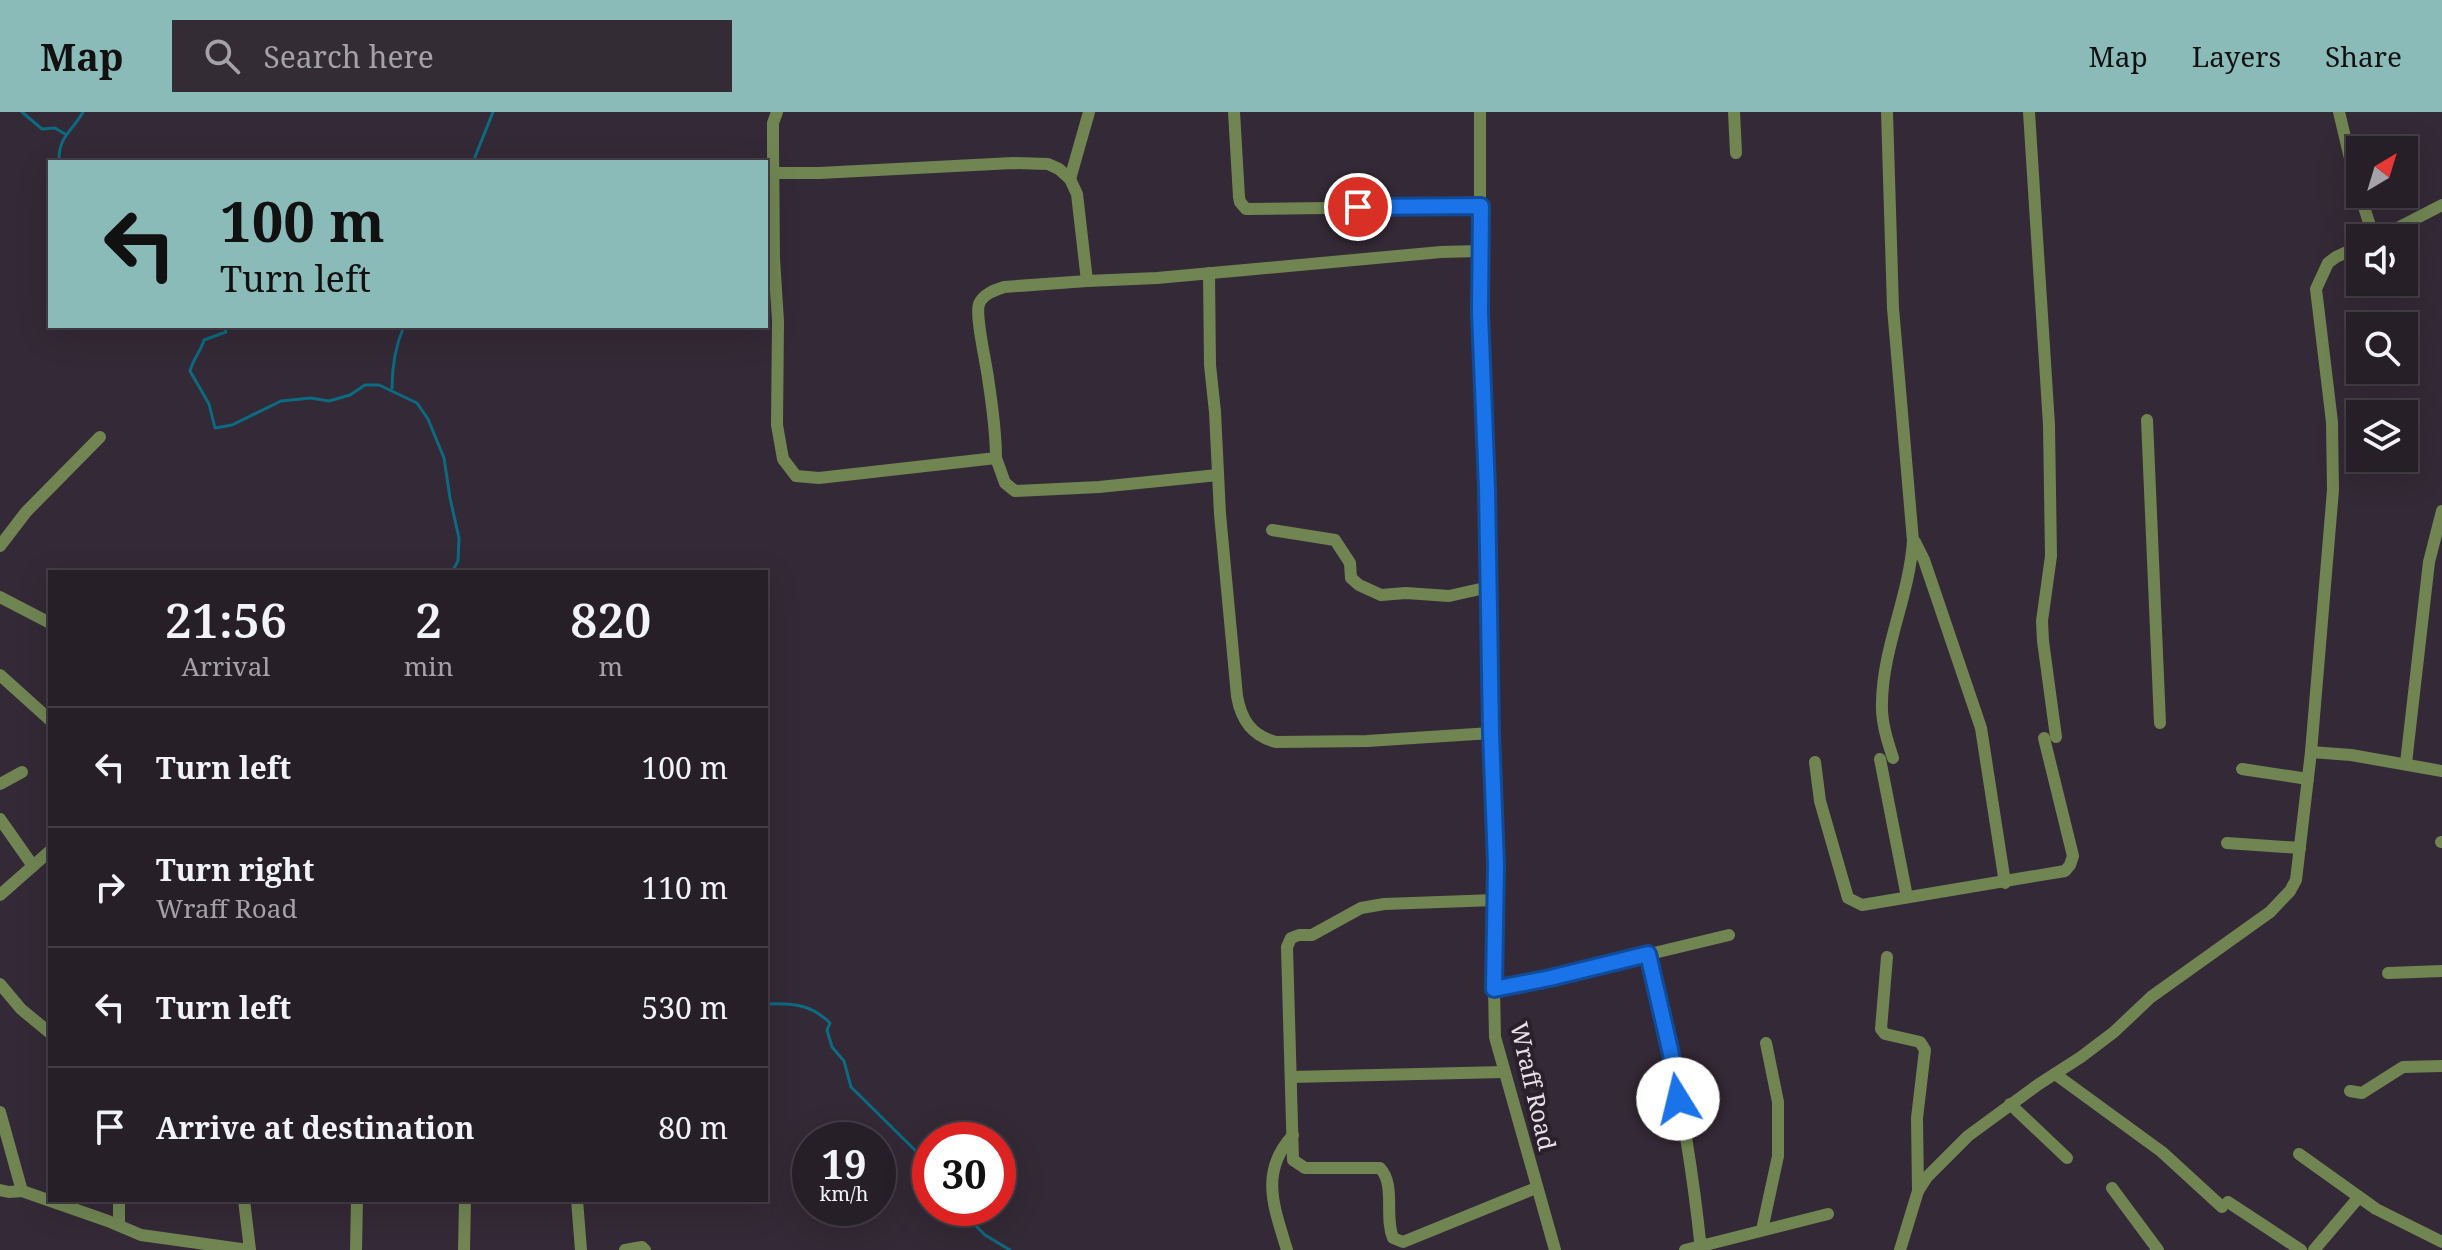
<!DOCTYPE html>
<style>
body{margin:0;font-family:"Noto Serif",serif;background:#332c34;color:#f1f3f6;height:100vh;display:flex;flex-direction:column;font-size:30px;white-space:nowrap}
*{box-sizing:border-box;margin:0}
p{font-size:26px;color:#a4a2a8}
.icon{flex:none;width:44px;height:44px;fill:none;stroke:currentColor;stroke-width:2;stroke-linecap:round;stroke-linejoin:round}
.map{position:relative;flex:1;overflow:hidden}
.side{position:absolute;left:48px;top:458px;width:720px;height:632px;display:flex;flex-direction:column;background:#271f28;border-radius:0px;box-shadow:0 8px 32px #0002,0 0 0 2px #433d45}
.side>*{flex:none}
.top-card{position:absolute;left:48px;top:48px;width:720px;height:168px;border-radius:0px;box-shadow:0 8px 32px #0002,0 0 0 2px #433d45;background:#8bbbb9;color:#111;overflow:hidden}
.needle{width:52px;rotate:38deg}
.controls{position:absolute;left:2346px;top:24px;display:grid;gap:16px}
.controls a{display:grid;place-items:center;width:72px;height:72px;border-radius:0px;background:#271f28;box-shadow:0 8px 32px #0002,0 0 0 2px #433d45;font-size:40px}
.speed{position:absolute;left:792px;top:1010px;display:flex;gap:16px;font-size:40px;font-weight:700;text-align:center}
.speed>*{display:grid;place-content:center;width:104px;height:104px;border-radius:50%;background:#271f28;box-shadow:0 8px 32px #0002,0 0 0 2px #433d45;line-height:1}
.speed small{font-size:20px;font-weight:400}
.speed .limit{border:12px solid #d22;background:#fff;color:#111}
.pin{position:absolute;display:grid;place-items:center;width:68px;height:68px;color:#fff;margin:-34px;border:4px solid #fff;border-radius:50%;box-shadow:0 2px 8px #0007}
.me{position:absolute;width:88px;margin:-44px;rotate:351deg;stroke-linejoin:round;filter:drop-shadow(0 0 6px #0008)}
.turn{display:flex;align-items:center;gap:28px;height:168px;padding:0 40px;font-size:36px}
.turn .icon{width:104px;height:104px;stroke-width:2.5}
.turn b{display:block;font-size:56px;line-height:68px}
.eta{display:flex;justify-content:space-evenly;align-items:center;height:136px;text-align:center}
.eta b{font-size:48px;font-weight:600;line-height:56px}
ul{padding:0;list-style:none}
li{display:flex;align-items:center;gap:24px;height:120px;padding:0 40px;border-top:2px solid #433d45}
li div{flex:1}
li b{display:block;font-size:30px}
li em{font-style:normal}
header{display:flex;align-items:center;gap:48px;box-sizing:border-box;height:112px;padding:0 40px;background:#8bbbb9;color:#111}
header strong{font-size:38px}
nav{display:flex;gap:44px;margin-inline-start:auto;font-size:28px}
.search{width:560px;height:72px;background:#332c34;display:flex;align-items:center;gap:20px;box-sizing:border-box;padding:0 28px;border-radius:0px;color:#a4a2a8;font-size:30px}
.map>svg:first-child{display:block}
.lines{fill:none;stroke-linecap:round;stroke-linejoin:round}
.stream{stroke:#0c6a81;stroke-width:3}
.street{stroke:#718553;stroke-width:12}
.route-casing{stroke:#114b97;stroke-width:20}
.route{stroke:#1a73e8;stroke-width:14}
.labels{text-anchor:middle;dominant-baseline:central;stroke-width:8;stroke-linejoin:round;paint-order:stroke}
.street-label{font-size:24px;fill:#e7e0e8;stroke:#2a202c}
</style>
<header>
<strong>Map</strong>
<div class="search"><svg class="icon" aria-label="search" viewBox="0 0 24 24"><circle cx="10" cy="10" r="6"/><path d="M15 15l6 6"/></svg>Search here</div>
<nav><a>Map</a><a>Layers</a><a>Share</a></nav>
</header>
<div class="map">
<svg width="2442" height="1138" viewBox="0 0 2442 1138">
<rect width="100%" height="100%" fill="#342936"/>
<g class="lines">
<!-- stream -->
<g class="stream">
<polyline points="22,0 42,17 55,16 65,22"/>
<path d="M59 50C58 24 72 20 83 0"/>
<polyline points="473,50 493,0"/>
<path d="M224 214 226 220 204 228C201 239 193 247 190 259L209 292 215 316 232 313 281 289 311 286 329 289 350 283 365 273H379L417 291 428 307 444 346 450 386 459 426 458 449 452 460"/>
<path d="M392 276C392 254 395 235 404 214"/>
<path d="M766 892C792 891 811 892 830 911L827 918 832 935 844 949 851 975 919 1042 930 1061"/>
<polyline points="958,1096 985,1123 1010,1138"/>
</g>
<!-- street -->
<g class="street">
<path d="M777 0 773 11V35L774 147 778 209 777 313 783 347 796 364 819 366 996 346C996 319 992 292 988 266 986 250 975 204 979 192 983 182 995 178 1004 175L1087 169"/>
<polyline points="1234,0 1239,85 1240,90 1246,97 1481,94"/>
<polyline points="1480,0 1480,201 1487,377 1492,658 1496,752 1493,827 1495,925 1555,1138"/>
<polyline points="1734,0 1736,41"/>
<path d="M1887 0 1893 196 1913 429C1909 485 1883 535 1882 590 1881 609 1887 628 1893 646"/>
<polyline points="2029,0 2049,313 2051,444 2042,509 2043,529 2056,625"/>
<polyline points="2339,0 2355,67 2374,126"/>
<polyline points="774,61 819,61 1013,51 1048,52 1059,57 1070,67 1077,82 1087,169 1157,166 1441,140 1480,139"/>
<polyline points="1070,67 1089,0"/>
<polyline points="2378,126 2442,93"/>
<path d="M1209 161 1210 253 1215 300 1220 402 1237 584C1241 608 1252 624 1276 630L1367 629 1491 621"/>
<polyline points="2147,308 2160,611"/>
<polyline points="996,346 1005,371 1015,379 1099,375 1218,363"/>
<polyline points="1272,418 1335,428 1350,451 1351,466 1359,473 1381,483 1406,481 1449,484 1489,475"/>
<polyline points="1915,430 1924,448 1981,616 2005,771"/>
<polyline points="0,434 26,400 100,325"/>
<polyline points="0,485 50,511"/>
<polyline points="0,563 50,608"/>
<polyline points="2311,640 2351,643 2442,659"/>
<polyline points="1880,647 1907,785"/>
<polyline points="1815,650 1820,689 1848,786 1862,793 2065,759 2070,753 2073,744 2044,626"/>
<polyline points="2406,651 2429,450 2442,399"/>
<polyline points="2242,657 2308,667"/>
<polyline points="0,672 22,660"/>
<polyline points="0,707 33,754"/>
<polyline points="2441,730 2442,730"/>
<polyline points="2227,731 2300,736"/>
<polyline points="0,783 50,739"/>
<path d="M1495 788 1384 792 1361 796 1312 823H1299L1291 826 1287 835 1293 1048 1305 1056H1380C1396 1073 1384 1104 1393 1126L1403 1130 1536 1076"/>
<path d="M1648 842C1672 939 1691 1038 1701 1138"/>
<polyline points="1887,845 1881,917 1885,922 1920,930 1925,938 1917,1006 1918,1079"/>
<polyline points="2388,861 2442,859"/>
<polyline points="0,872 21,897 50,921"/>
<polyline points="1494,877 1550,866 1729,823"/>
<polyline points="2055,962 2162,1040 2222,1095"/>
<polyline points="1291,965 1504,960"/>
<polyline points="2350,979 2362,981 2403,955 2442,954"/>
<polyline points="2010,992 2067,1046"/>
<polyline points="0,1000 22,1079"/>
<polyline points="2299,1042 2376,1097 2442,1130"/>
<polyline points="2112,1076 2158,1138"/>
<polyline points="0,1078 9,1080 22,1079 108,1109 141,1123 248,1138"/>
<polyline points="244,1088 250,1138"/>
<polyline points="577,1088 581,1138"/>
<polyline points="2228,1090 2301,1138"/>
<polyline points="119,1113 119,1088"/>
<polyline points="1762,1118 1778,1044 1778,990 1766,931"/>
<polyline points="356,1138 357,1088"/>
<polyline points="464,1138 465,1088"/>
<polyline points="625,1138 642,1135 645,1138"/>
<path d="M1287 1138C1274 1095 1259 1060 1293 1023"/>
<polyline points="1685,1138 1828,1102"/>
<polyline points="1900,1138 1918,1079 1927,1065 1968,1024 2039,972 2081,945 2114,920 2151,885 2270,800 2290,779 2296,768 2311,640 2333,378 2332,310 2316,177 2328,151 2336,145 2360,134"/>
<polyline points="2314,1138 2359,1085"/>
</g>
</g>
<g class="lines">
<defs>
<polyline id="route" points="1358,95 1481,94 1480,201 1487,377 1491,621 1496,752 1494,877 1550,866 1648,842 1671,942 1678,987"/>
</defs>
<!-- route casing -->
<use href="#route" class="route-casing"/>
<!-- route -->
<use href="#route" class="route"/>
</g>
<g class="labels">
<!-- street labels -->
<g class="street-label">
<text transform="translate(1534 974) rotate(77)">Wraff Road</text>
</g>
</g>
</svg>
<div class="controls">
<a><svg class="needle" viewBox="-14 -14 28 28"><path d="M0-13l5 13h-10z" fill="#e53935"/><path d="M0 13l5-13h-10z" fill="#a4a2a8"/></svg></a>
<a><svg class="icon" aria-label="sound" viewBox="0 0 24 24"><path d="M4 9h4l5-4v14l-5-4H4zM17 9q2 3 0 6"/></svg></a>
<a><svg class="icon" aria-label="search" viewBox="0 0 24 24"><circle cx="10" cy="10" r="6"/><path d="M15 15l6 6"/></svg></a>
<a><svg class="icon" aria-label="layers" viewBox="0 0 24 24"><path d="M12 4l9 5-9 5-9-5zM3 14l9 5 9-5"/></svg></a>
</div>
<div class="speed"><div>19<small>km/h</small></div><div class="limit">30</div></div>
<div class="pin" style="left:1358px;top:95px;background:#d93025"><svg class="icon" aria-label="arrive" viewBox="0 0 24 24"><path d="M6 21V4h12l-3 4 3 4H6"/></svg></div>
<svg class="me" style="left:1678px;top:987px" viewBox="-20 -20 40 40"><circle r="19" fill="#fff"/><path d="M0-13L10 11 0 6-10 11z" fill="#1a73e8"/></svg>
<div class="top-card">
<div class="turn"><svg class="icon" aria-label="left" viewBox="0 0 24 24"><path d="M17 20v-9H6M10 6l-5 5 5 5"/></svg><div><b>100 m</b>Turn left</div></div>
</div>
<section class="side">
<div class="eta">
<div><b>21:56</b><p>Arrival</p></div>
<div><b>2</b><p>min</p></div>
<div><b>820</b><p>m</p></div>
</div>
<ul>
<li><svg class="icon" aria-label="left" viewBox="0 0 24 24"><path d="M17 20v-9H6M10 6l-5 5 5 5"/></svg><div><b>Turn left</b></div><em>100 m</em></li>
<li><svg class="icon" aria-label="right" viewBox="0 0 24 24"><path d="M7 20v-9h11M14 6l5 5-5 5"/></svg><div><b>Turn right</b><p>Wraff Road</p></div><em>110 m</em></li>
<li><svg class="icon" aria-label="left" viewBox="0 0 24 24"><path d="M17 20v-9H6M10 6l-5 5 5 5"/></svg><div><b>Turn left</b></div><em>530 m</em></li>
<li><svg class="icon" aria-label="arrive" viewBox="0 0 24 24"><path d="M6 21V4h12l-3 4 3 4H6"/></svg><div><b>Arrive at destination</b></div><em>80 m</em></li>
</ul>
</section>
</div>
